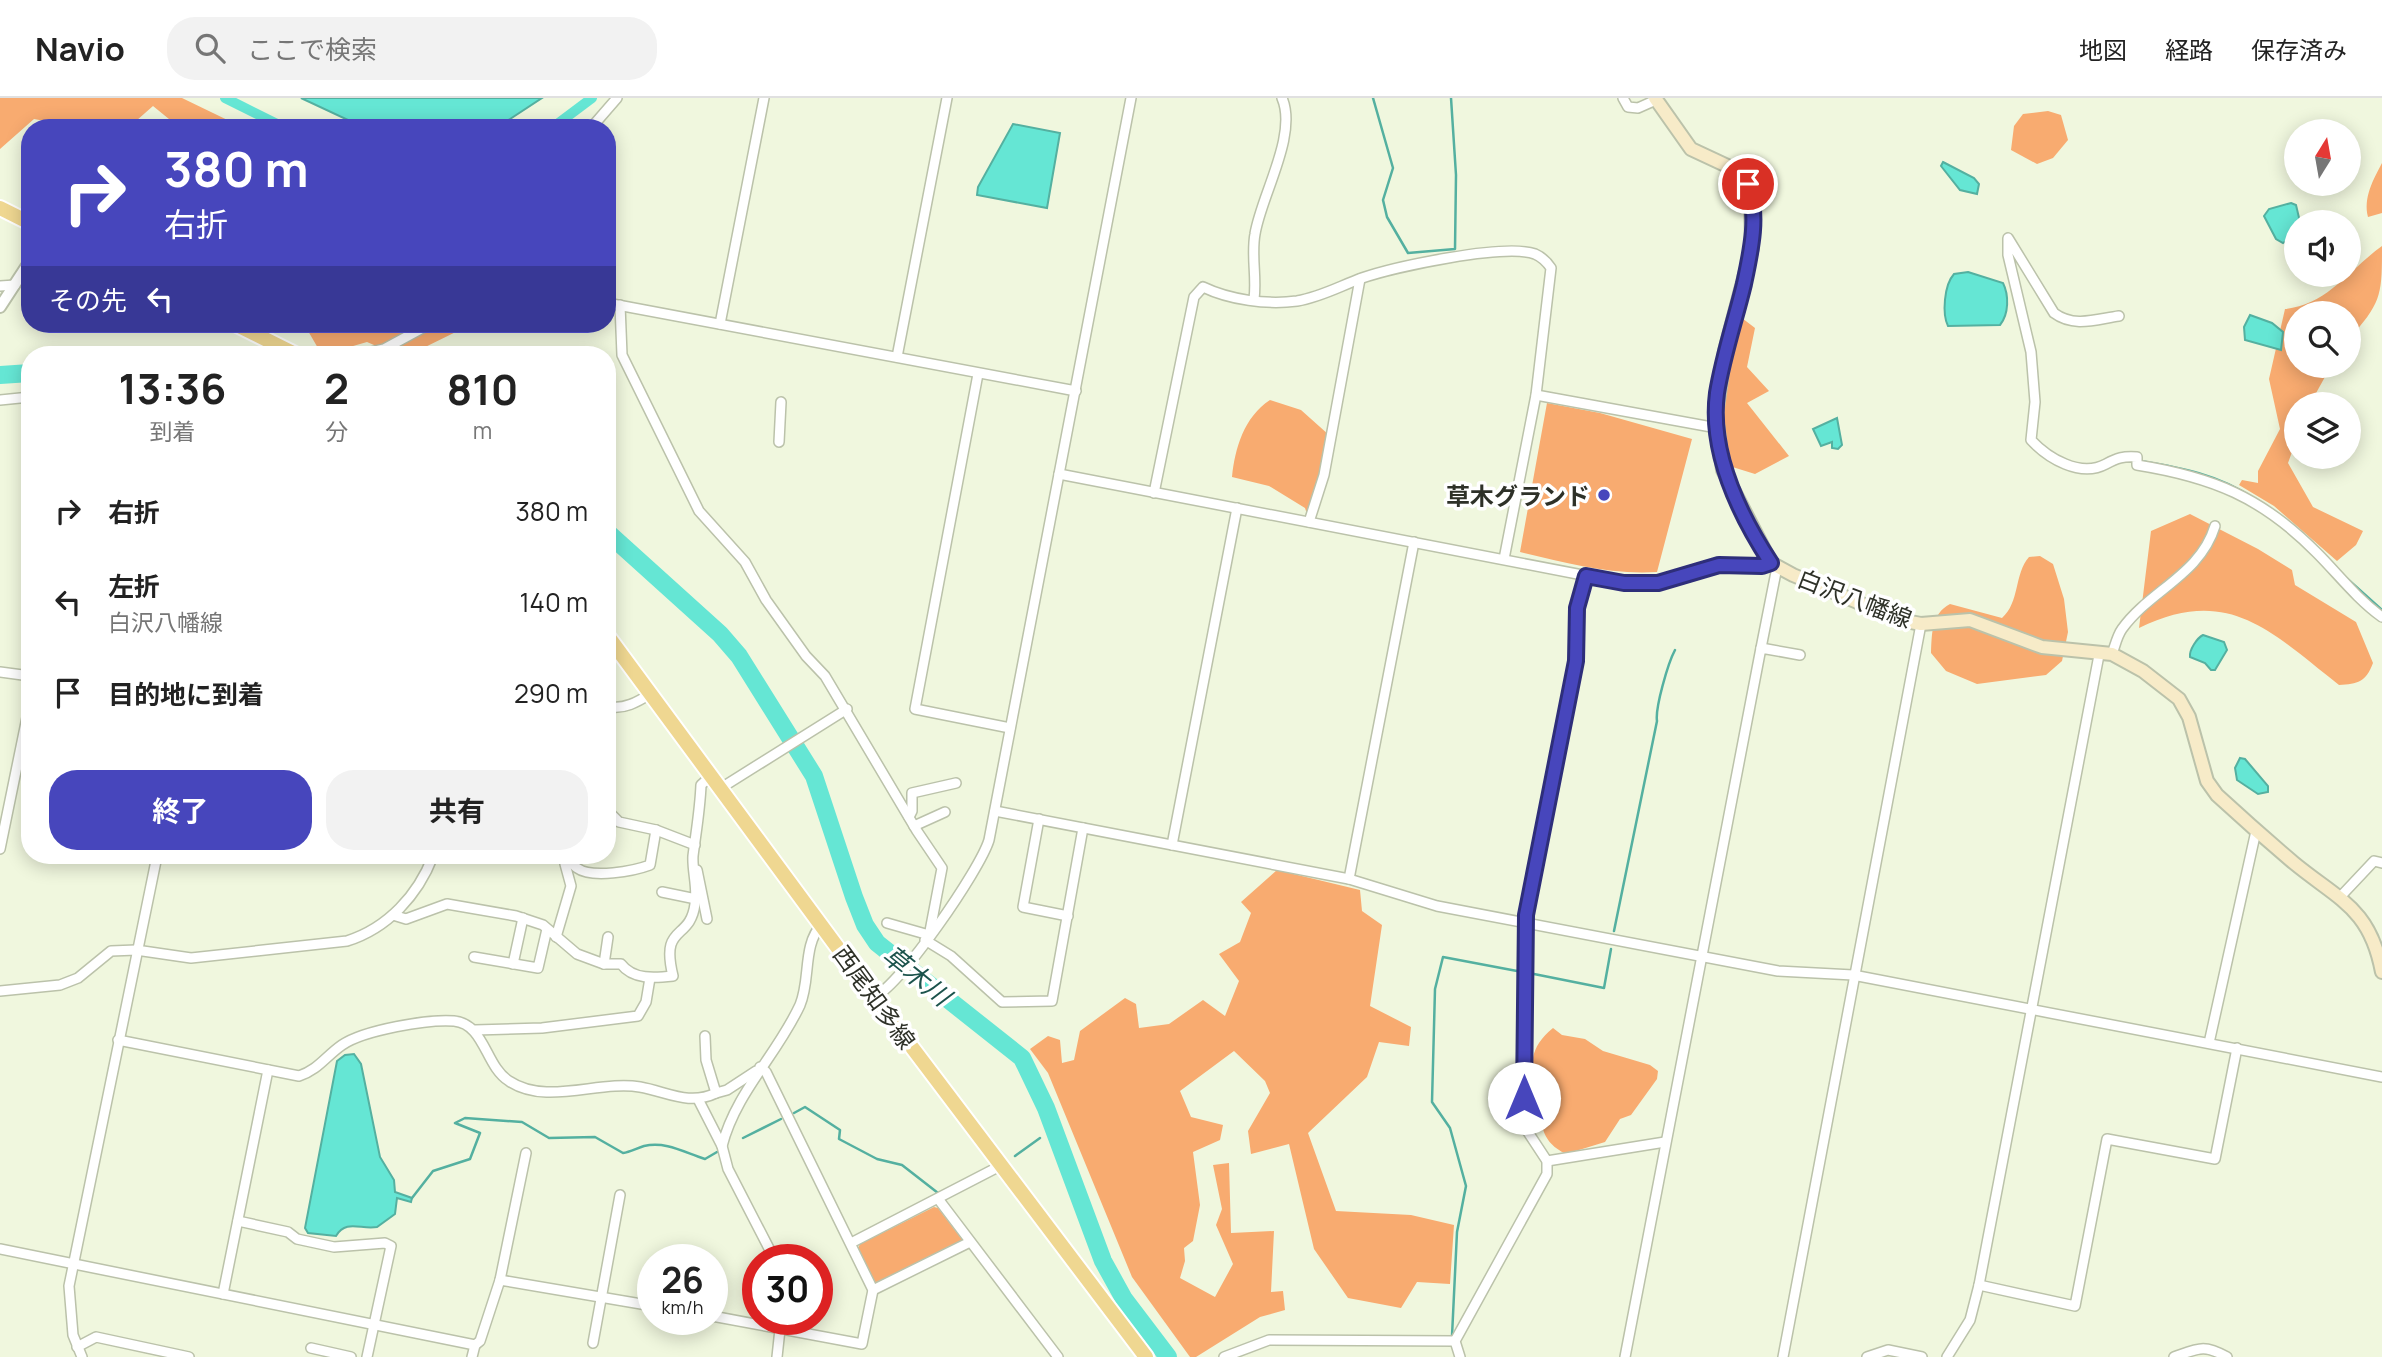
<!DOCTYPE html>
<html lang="ja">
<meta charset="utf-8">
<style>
body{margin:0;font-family:Manrope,"Noto Sans JP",sans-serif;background:#f2f2f2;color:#222;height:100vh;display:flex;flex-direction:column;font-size:26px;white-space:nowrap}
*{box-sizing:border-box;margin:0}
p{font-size:23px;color:#767676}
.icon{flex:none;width:38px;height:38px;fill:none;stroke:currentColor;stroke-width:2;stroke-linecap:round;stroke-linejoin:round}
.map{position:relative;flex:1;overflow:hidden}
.panel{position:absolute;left:21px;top:248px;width:595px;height:518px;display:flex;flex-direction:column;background:#fff;border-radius:28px;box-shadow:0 4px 18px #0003}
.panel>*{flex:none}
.banner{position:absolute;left:21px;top:21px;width:595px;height:214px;border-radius:28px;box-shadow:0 4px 18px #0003;background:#4746bc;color:#fff;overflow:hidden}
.needle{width:46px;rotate:11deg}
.buttons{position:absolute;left:2284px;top:21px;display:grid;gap:14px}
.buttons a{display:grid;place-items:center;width:77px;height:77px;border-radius:50%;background:#fff;box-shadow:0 4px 18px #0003;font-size:35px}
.speed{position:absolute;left:637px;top:1146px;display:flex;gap:14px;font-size:35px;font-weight:700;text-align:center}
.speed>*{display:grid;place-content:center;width:91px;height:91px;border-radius:50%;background:#fff;box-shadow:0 4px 18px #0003;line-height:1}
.speed small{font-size:18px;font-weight:400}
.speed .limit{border:10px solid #d22;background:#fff;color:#111}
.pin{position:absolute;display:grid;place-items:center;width:60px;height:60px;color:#fff;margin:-30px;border:4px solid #fff;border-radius:50%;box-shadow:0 2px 7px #0007}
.me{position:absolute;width:77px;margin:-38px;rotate:0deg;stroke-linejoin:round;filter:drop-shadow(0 0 5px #0008)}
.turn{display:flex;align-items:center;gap:24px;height:147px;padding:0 28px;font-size:32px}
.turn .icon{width:91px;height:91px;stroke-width:2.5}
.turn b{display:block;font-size:49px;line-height:60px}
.then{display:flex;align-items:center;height:66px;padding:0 28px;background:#0003;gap:14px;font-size:26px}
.eta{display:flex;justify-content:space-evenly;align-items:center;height:119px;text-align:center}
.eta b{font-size:42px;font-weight:700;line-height:49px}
.cta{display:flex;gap:14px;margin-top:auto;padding:14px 28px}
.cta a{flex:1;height:80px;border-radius:28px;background:#4746bc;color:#fff;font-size:28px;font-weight:700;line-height:80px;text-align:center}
.cta a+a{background:#f2f2f2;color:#222}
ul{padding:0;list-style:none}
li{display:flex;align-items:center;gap:21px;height:91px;padding:0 28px}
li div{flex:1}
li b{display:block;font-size:26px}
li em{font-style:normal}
header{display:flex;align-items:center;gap:42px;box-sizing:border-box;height:98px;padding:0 35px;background:#fff;border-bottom:2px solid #e0e0e0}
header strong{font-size:33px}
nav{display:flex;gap:38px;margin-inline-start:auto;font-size:24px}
.search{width:490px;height:63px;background:#f2f2f2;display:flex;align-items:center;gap:18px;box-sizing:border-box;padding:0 24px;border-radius:28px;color:#767676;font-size:26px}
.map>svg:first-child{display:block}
.green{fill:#f8ab70}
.water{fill:#65e6d4;stroke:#54b0a0;stroke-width:2}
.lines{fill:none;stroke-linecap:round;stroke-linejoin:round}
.stream{stroke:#54b0a0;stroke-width:2.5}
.canal{stroke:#65e6d4;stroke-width:10}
.river{stroke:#65e6d4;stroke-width:18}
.minor-casing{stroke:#bbc2aa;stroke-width:12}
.tertiary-casing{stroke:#bbc2aa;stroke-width:14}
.secondary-casing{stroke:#bbc2aa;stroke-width:16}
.primary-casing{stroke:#fff;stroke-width:18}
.minor{stroke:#fff;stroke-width:9}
.tertiary{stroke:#fff;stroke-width:10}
.secondary{stroke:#f7ebc8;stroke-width:12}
.primary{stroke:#efd791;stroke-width:14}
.route-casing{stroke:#2e2e7a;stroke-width:18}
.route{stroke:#4746bc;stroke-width:12}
.poi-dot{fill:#4746bc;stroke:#fff;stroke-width:2.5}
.labels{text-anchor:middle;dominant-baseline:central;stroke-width:7;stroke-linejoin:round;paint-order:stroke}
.poi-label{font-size:24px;font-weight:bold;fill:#2e3128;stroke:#fff;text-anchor:end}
.street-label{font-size:24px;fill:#2e3128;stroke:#fff}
.water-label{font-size:26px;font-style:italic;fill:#1c534c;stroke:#fff}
</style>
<header>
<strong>Navio</strong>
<div class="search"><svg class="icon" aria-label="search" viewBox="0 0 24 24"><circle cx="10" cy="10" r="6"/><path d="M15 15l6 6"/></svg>ここで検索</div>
<nav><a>地図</a><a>経路</a><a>保存済み</a></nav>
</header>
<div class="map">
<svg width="2382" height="1259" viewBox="0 0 2382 1259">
<rect width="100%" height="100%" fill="#f0f7de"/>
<!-- green -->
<g class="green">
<polygon points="0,0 182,0 244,30 180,30 153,8 128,30 83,30 34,21 0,51"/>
<polygon points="2048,13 2061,17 2068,42 2053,60 2037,66 2011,52 2014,28 2023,16"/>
<path d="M2382 65V115L2368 119C2363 100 2373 82 2382 65Z"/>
<path d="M2382 148C2382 197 2382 204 2349 241L2348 215H2296V268H2331L2310 306H2296V343L2288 365 2313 409 2363 433 2356 447 2337 463 2274 408 2239 387 2242 382 2258 385V373L2280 331 2269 281 2285 211C2327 207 2350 171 2382 148Z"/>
<polygon points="1738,217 1755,230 1747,269 1769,293 1747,305 1789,358 1755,376 1726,367 1720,317 1721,293"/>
<polygon points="304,226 472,226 409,257 397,257 367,244 322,257"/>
<path d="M1270 302 1301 312 1329 337 1322 375 1311 413 1307 416 1305 410 1269 388 1232 379C1235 350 1244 319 1270 302Z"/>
<path d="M1547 305 1600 315 1692 341 1657 474C1610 477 1566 465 1520 454Z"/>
<path d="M2190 416 2258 451 2292 472 2295 487 2356 524 2373 565C2366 584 2358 586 2339 587 2271 534 2229 486 2139 530L2151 433Z"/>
<path d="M2040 458 2053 466 2064 501 2068 534 2062 563 2046 577 1977 586 1946 573 1931 555C1932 536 1931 516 1950 506L2002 520C2020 504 2014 476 2029 459Z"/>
<polygon points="1277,772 1360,792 1362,813 1382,827 1370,908 1411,929 1409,948 1379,944 1367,979 1308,1035 1336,1113 1411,1117 1454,1127 1450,1186 1417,1184 1401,1210 1348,1200 1314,1151 1289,1046 1251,1056 1248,1033 1270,995 1265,983 1234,953 1180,993 1191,1019 1223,1027 1220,1042 1193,1054 1200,1107 1193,1143 1184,1150 1185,1163 1180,1180 1215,1199 1233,1166 1216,1127 1222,1111 1213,1067 1229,1065 1231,1135 1274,1133 1271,1194 1283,1193 1285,1212 1260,1219 1196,1259 1190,1259 1132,1179 1048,975 1030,951 1048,938 1060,942 1062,965 1074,962 1080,933 1125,900 1136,906 1139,930 1169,926 1203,902 1225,918 1239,883 1219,856 1240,844 1251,815 1241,804"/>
<path d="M1553 930 1562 937 1585 941 1603 953 1650 967 1658 973 1657 981 1631 1017 1620 1021 1605 1044 1566 1056C1542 1044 1541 1029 1540 1004L1532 996C1532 965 1528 951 1553 930Z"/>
<polygon points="934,1109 938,1110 964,1144 876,1188 857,1152 860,1146"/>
</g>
<!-- water -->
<g class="water">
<polygon points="301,0 542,0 504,25 490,30 365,30"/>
<polygon points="1013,26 1060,35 1047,110 977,97 978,89"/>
<polygon points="1943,64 1974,80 1979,86 1977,96 1960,92 1941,68"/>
<polygon points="2291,105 2296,107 2300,124 2296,124 2296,136 2283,145 2276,141 2264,118 2269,111"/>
<path d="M1968 174 2003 185C2009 197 2009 216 2000 227L1948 228C1942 216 1944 187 1954 176Z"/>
<polygon points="2250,217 2272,225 2283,234 2281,252 2245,242 2244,229"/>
<polygon points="1837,320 1842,347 1838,351 1832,350 1832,344 1821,348 1813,331"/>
<path d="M2203 537 2224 544 2227 552 2215 572H2211L2205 565 2190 559C2189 552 2197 540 2203 537Z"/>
<polygon points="2240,660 2245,661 2268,688 2268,694 2258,696 2237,682 2235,670"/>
<path d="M354 956 361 966 380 1059 394 1082 395 1094 412 1100 411 1104 397 1100 395 1116 377 1129C361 1132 346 1121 336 1138L308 1135 305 1130 337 963 345 957Z"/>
</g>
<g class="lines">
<!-- stream -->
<g class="stream">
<polyline points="1373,0 1393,70 1383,102 1387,119 1408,155 1455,151 1456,77 1451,0"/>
<path d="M2141 363C2182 370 2219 377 2253 400"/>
<polyline points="2306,439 2336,469"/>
<polyline points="2343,477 2382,512"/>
<path d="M1614 833 1657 623C1655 610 1668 565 1675 552"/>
<polyline points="1534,876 1604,890 1611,851"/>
<polyline points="794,1015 805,1009 840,1032 839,1041 877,1061 902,1067 938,1095"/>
<polyline points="743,1040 781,1021"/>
<polyline points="1015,1058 1040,1040"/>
<path d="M412 1100 433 1073 470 1061 480 1035 455 1025 465 1020 522 1024 549 1040 595 1039 623 1055C630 1054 637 1050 644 1048 667 1043 685 1055 705 1061L717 1054"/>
<polyline points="1452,1238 1457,1134 1466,1088 1450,1030 1432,1004 1435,891 1443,859 1517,873"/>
</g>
<!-- canal -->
<g class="canal">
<polyline points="225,0 285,30"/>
<polyline points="552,30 592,0"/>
</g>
<!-- river -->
<g class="river">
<polyline points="0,277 30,275"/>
<polyline points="607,434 720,536 739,558 814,678 854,799 865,827 877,845 1022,960 1046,1010 1103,1163 1124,1201 1168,1259"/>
</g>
<defs>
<g id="minor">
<polyline points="1623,0 1628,9 1638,10 1656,2"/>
<polyline points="591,30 617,0"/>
<polyline points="0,188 15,187"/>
<path d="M1254 201C1257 180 1251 157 1255 136 1261 98 1298 37 1282 0"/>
<polyline points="607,205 1076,293"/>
<polyline points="620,207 622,257 699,413 745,464 766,502 806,558 825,578 917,733 942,770 930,833"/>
<path d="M2119 218C2097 221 2074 230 2054 215L2008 140V157L2031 254 2035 304 2031 342C2048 360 2080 380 2106 366 2117 360 2123 358 2137 359V367C2212 379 2262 399 2317 455 2338 476 2357 501 2382 519"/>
<polyline points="720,226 764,0"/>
<polyline points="357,257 384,251 430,226"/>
<polyline points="897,259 947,0"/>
<polyline points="978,276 915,611 1010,630"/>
<polyline points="1536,297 1717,330"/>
<polyline points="0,302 30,299"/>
<polyline points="779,344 781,304"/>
<path d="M1059 376 1624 485C1667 487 1685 470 1722 467 1738 465 1757 471 1771 465"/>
<path d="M1154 395 1194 199 1203 189C1230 202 1267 207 1297 203 1321 199 1340 188 1362 180 1394 169 1505 145 1535 156 1542 159 1547 164 1551 170L1536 297 1504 461"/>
<polyline points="1309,424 1324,377 1360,181"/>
<polyline points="1761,550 1777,469"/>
<path d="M2112 556C2115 548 2117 538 2122 531 2150 492 2200 477 2215 428"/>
<polyline points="0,574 30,578"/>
<path d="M607 608C623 613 639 603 652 595"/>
<polyline points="721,690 847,611"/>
<polyline points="607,712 619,724 656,732 695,747"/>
<polyline points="995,713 1349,781 1437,808 1778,873 1853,877 2382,979"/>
<polyline points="909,719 912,713 912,695 956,685"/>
<polyline points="1039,721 1023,809 1068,818"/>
<polyline points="914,728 945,714"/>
<polyline points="1172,747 1237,410"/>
<polyline points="0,751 30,605"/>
<path d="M565 758C569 762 573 767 577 770 592 781 634 773 650 767L656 732"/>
<polyline points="697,772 707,821"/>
<polyline points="1349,781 1414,444"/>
<polyline points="662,794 696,801"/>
<polyline points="2341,798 2374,763 2382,765"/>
<path d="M393 817 406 821 447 806 516 818 543 827 577 856 604 866H621C633 882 655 880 673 878 660 825 690 844 695 806 698 790 692 773 693 758 696 734 700 712 701 687L712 677"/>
<polyline points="887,825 929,837"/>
<polyline points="556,839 571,788 565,766 566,759"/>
<polyline points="925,842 951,858 1002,904 1052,903 1083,730"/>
<polyline points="474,859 538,870 547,831"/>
<polyline points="513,866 523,820"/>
<polyline points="604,866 608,839"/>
<path d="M0 893 60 887 78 880 111 853 136 852 191 860 347 843C388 830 418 797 433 758"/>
<path d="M874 899C900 888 980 772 989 742L1131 0"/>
<polyline points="475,932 542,930 638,918 646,904 650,880"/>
<path d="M118 942 299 978C318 972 326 958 342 947 364 932 428 921 454 923 485 926 485 968 509 983 546 1008 599 982 640 989 668 994 689 1008 716 995L706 962 705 938"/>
<polyline points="2209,945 2256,733"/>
<polyline points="716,995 727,992 756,973"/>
<polyline points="699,1003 722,1048 728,1071 775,1162"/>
<path d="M722 1048C736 994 777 957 800 907 811 881 802 847 822 826"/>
<polyline points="1547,1063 1665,1044"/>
<polyline points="939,1102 1058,1259"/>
<polyline points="238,1123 288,1134 297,1141 334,1149 385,1145 391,1148 367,1259"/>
<polyline points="851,1145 1000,1068"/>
<polyline points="0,1151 475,1247 480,1243 500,1182 653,1208"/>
<polyline points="500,1182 526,1055"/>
<polyline points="1979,1187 2075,1208 2107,1041 2215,1061 2237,950"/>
<polyline points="873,1192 970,1144"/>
<polyline points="223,1196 268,972"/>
<polyline points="750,1202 758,1203"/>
<polyline points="712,1218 862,1246 873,1192 766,974 760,969"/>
<polyline points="593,1245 620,1097"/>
<polyline points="77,1249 96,1239 189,1259"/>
<polyline points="311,1250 351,1259"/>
<polyline points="82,1259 73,1237 69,1188 157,758"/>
<polyline points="472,1259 475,1247"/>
<polyline points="777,1259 781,1222"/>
<polyline points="1224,1259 1269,1242 1455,1243"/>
<polyline points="1460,1259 1455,1243 1547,1076 1547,1063 1524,1028 1526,817 1576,563 1577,510 1586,478"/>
<polyline points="1625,1259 1761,550 1800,557"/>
<polyline points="1783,1259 1921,526"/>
<polyline points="1867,1259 1888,1252 1922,1259"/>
<polyline points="1947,1259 1970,1222 1979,1187 2099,557"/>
<path d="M2174 1259C2199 1250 2204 1246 2227 1259"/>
</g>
<polyline id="tertiary" points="0,209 30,163"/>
<path id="secondary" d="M1655 0 1691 51 1736 72 1744 78 1751 96 1752 150 1725 253 1716 317 1723 372 1771 465 1793 477 1900 522 1921 526 1970 522 2042 549 2112 556 2143 573 2179 601 2189 619 2207 683 2217 697C2242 720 2268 743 2294 765 2339 802 2370 810 2382 874"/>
<g id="primary">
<polyline points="0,110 30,125"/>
<polyline points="235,226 297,257"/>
<polyline points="607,537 874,899 1146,1259"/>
</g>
</defs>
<!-- minor casing -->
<use href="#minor" class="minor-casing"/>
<!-- tertiary casing -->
<use href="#tertiary" class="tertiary-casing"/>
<!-- secondary casing -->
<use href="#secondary" class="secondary-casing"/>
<!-- primary casing -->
<use href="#primary" class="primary-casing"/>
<!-- minor -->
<use href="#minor" class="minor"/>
<!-- tertiary -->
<use href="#tertiary" class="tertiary"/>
<!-- secondary -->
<use href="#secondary" class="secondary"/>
<!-- primary -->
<use href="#primary" class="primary"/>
</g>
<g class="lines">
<defs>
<path id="route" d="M1524 1000 1526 817 1576 563 1577 510 1586 478 1624 485H1658L1719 467 1762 468 1771 465C1739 416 1709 355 1717 295 1723 258 1735 223 1744 186 1751 153 1759 118 1748 86"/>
</defs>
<!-- route casing -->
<use href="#route" class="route-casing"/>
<!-- route -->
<use href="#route" class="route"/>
</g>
<!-- markers -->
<circle class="poi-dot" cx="1604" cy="397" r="7"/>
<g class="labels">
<!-- poi labels -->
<g class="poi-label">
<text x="1590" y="397">草木グランド</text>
</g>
<!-- street labels -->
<g class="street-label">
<text transform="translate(1855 500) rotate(21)">白沢八幡線</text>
<text transform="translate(875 899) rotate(54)">西尾知多線</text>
</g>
<!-- water labels -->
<g class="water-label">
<text transform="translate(917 877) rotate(39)">草木川</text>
</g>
</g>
</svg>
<div class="buttons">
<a><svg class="needle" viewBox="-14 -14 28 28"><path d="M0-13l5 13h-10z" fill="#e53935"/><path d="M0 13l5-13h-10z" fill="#767676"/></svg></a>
<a><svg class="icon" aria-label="sound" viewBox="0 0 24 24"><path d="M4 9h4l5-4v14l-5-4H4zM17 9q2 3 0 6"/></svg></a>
<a><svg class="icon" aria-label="search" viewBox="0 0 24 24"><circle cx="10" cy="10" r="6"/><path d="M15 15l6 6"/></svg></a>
<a><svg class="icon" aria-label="layers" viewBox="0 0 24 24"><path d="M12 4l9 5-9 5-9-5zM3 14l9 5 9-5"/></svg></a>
</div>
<div class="speed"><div>26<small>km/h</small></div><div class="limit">30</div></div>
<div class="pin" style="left:1748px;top:86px;background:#d93025"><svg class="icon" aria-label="arrive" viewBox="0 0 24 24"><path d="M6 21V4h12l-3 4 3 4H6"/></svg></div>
<svg class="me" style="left:1524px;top:1000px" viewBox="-20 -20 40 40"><circle r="19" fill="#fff"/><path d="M0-13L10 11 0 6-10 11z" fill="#4746bc"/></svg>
<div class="banner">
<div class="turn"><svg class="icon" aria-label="right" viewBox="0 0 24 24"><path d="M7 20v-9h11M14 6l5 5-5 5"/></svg><div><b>380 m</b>右折</div></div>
<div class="then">その先<svg class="icon" aria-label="left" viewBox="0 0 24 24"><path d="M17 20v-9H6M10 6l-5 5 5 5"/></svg></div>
</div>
<section class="panel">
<div class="eta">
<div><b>13:36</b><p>到着</p></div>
<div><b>2</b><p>分</p></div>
<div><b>810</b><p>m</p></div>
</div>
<ul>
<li><svg class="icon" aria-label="right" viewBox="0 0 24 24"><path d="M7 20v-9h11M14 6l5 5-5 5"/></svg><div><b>右折</b></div><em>380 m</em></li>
<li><svg class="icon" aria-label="left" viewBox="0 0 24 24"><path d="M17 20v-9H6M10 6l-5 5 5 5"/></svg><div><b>左折</b><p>白沢八幡線</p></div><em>140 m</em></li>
<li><svg class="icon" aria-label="arrive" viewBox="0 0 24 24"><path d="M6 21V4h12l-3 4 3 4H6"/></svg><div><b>目的地に到着</b></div><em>290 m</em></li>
</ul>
<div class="cta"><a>終了</a><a>共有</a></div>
</section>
</div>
